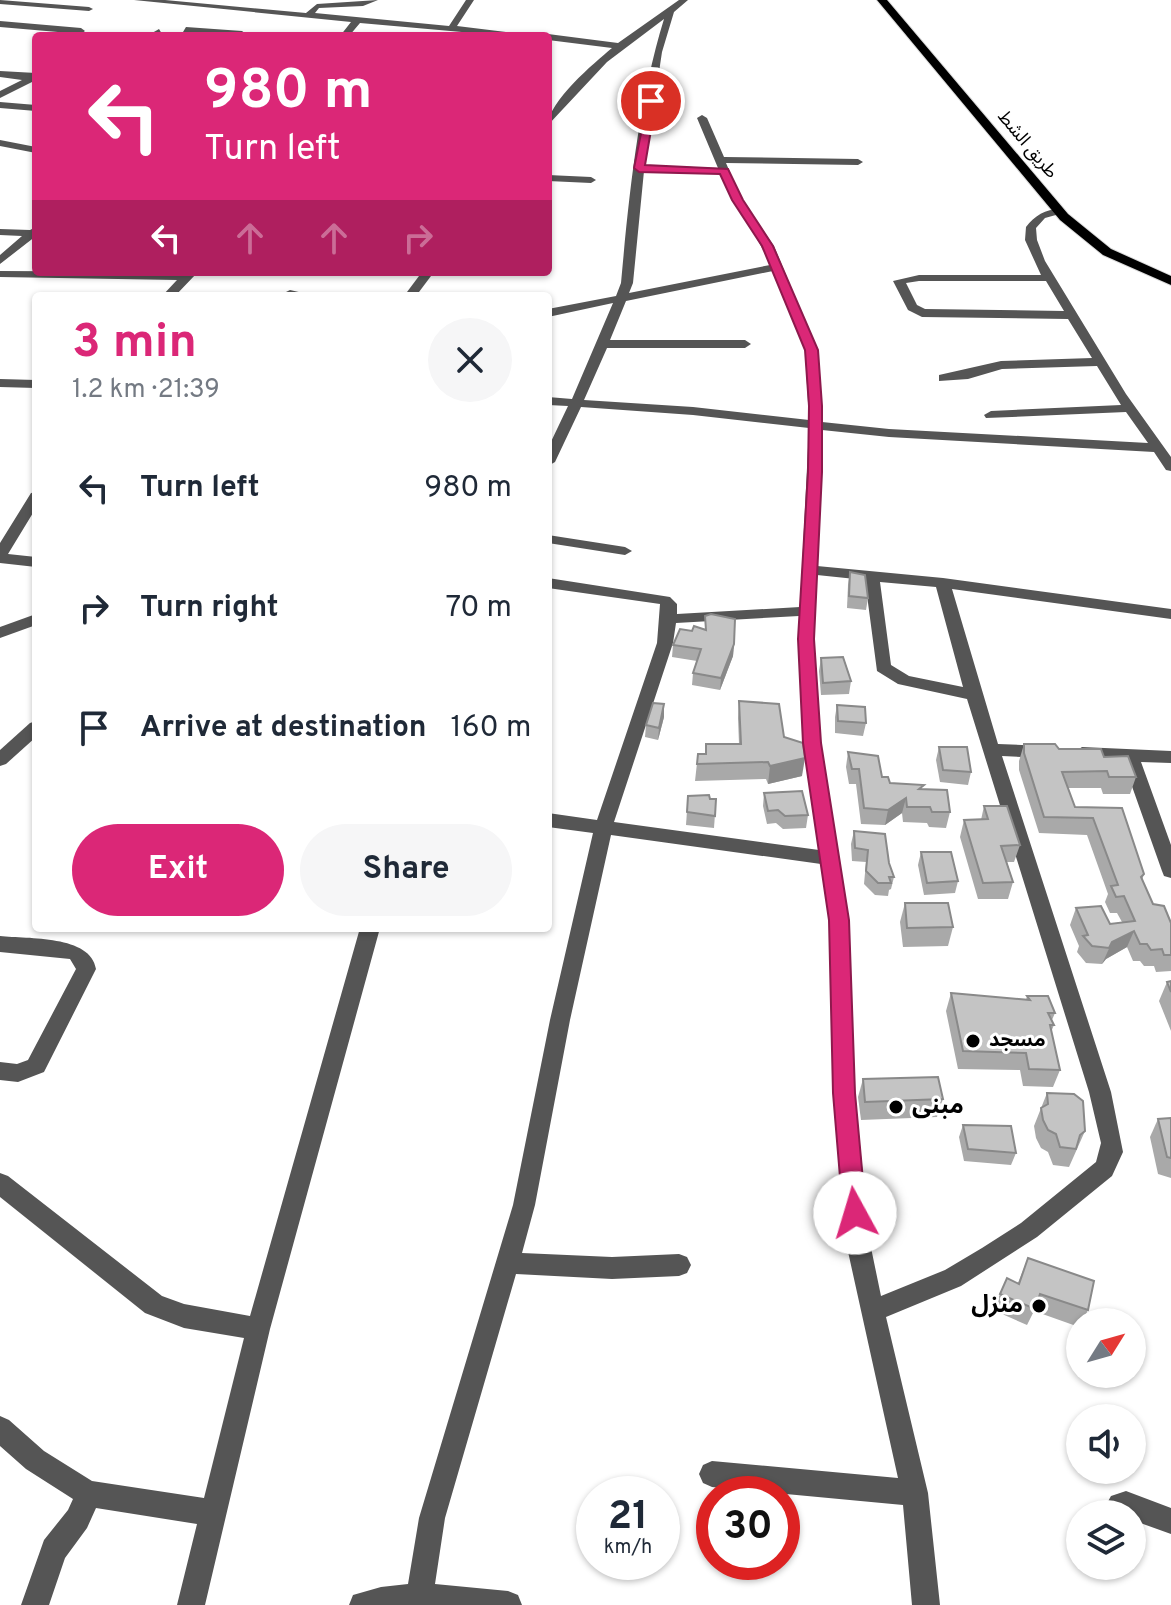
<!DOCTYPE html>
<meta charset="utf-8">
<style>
body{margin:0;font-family:Overpass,"Noto Sans Arabic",sans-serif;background:#f6f6f7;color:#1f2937;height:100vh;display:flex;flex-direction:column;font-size:30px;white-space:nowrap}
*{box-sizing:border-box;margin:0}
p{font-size:26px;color:#747a83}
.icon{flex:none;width:44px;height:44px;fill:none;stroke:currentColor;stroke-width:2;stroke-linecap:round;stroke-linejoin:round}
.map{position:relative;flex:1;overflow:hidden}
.side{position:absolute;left:32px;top:292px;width:520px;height:640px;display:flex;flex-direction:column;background:#fff;border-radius:8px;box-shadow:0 2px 6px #0004}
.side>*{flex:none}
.top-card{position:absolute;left:32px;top:32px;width:520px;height:244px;border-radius:8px;box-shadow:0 2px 6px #0004;background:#db2777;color:#fff;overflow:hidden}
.needle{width:52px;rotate:53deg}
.fabs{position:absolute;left:1066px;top:1308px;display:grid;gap:16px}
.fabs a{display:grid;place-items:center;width:80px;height:80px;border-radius:50%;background:#fff;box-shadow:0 2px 6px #0004;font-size:40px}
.speed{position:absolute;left:576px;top:1476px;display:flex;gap:16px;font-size:40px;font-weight:700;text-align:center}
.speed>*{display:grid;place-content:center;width:104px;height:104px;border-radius:50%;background:#fff;box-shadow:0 2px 6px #0004;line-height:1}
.speed small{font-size:20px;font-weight:400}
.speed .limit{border:12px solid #d22;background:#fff;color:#111}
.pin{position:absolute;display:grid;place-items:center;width:68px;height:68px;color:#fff;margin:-34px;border:4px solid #fff;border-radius:50%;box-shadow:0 2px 8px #0007}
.me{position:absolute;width:88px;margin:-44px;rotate:354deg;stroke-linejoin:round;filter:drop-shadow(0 0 6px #0008)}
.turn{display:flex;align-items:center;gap:28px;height:168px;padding:0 40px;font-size:36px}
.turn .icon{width:104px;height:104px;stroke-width:2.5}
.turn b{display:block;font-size:56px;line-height:68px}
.lanes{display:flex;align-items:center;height:76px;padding:0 40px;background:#0003;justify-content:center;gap:40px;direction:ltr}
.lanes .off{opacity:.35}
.round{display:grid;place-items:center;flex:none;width:84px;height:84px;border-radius:42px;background:#f6f6f7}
.overview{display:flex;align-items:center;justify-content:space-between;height:136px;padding:0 40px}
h1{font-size:48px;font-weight:700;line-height:60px;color:#db2777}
.action{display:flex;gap:16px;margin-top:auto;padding:16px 40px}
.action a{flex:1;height:92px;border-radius:48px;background:#db2777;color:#fff;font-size:32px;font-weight:700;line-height:92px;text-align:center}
.action a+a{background:#f6f6f7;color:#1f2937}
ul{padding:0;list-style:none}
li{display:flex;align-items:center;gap:24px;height:120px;padding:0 40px}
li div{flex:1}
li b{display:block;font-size:30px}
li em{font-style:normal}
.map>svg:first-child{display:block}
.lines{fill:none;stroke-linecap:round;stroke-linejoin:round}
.major-casing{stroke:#dbdbdb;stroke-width:2}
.minor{fill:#555;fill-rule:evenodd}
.major{fill:#000;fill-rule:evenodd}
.wall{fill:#a9a9a9}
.shaded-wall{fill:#898989}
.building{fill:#c4c4c4;stroke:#898989;stroke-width:2}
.route{fill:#db2777;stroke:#8e194d;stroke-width:2}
.poi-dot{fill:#000;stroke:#fff;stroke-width:3}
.labels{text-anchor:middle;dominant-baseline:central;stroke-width:6;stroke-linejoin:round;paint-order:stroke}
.far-street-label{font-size:18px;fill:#000;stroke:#fff}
.poi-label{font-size:20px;font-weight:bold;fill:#000;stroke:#fff;text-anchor:start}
.near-poi-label{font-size:24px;font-weight:bold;fill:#000;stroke:#fff;text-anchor:start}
</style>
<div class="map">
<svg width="1171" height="1605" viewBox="0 0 1171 1605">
<rect width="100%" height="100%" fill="#fff"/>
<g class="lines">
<defs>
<polygon id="major" points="877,0 887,0 1068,214 1111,249 1171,276 1171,285 1103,255 1060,220"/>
</defs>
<!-- major casing -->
<use href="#major" class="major-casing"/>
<!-- minor -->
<g class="minor">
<polygon points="0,0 89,7 93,9 89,11 0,4"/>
<polygon points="134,0 165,0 306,13 317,4 378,0 363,6 319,8 315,13 449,26 466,0 474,0 457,26 540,36 507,36 360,23 349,36 340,36 351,22"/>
<path d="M679 0H688L674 12 662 52 645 165 718 168 697 118 702 115 707 118 724 157 858 159 863 162 858 165 726 163 742 200 774 246 817 350 822 422 889 429 1148 443 1126 412 986 418 984 415 991 411 1121 405 1097 366 1002 369 968 379 939 381V375L1001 361 1092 358 1068 319 922 317 908 310 893 281 919 275H1041L1025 240 1026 227C1035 215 1047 208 1063 209V213L1045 218 1036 228 1037 240 1045 261 1126 394 1171 457V471L1166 470 1154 452 889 437 822 430 817 566 943 578 1171 609V619L952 589 998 744 1044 746 1053 752 1044 758 1002 756 1111 1092 1123 1152 1112 1176 1037 1237 961 1286 886 1317 928 1493 940 1605H912L903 1505 712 1487 703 1483 699 1474 703 1465 712 1461 898 1478 845 1238 833 1093 829 920 821 864 611 835 570 1020 535 1205 522 1253 612 1257 679 1254 687 1257 691 1265 687 1273 679 1276 612 1279 516 1274 445 1518 435 1584 508 1591 518 1595 522 1605H349L353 1595 381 1587 408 1584 419 1518 513 1205 550 1020 593 833 548 827V813L597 820 657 643 660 604 548 588V578L670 597 677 604V614L800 607 809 428 693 415 581 407 555 462 548 466V448L568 406 548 405V397L572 399 613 303 548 317V309L616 296 621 283C629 195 638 104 664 19L607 62 548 125C548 102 594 63 612 48L548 40V36H544L548 34 618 43ZM644 171 721 174C734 206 757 233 770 265L629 293 633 283ZM773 271 805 350 809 420 693 407 584 400 607 348H745L751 344 745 340H610L626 301ZM919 281H1046L1064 311 925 309 917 305 906 283ZM817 575 865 580 877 671 898 684 967 699 1089 1092 1101 1143 1096 1162 1021 1223 982 1248 945 1270 881 1296 869 1238 855 1093 849 920 821 743 814 639ZM880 582 936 587 963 687 909 676 891 665ZM799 616 803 743 819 850 614 822 673 643 676 623Z"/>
<polygon points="0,21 81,28 85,31 81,34 0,27"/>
<polygon points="186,27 242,31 246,34 234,36 183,32"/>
<polygon points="159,29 162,34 147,36"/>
<polygon points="0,71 36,73 36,80 0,98 0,91 22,80 0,77"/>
<polygon points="0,102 36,105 36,111 0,108"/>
<polygon points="0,140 36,147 36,153 0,146"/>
<polygon points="548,175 591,177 596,180 591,183 548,181"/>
<polygon points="36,227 36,236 0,264 0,255 22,236 0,235 0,229 30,230"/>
<polygon points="0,271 194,272 196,274 175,296 162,296 177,280 0,277"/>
<polygon points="422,272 434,272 416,296 404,296"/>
<polygon points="290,290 316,296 285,296 286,292"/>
<polygon points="0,379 36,380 36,388 0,387"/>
<polygon points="36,492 36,508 8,554 36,557 36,567 0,563 0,543 31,493"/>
<polygon points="548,535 625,547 632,551 625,555 548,543"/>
<polygon points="36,614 36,625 0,638 0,627"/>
<polygon points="36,721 36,737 6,764 0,766 0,750 30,723"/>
<polygon points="1082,747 1171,751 1171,763 1141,762 1171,845 1171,878 1164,876 1162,871 1123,761 1076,757 1073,753"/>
<polygon points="360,928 380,928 270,1329 205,1605 177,1605 197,1524 96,1508 87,1528 65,1558 49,1605 21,1605 44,1540 68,1510 73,1499 26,1469 0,1446 0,1416 9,1420 44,1451 92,1481 204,1498 244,1338 184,1328 145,1313 0,1197 0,1173 8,1176 162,1296 184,1304 250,1316"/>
<path d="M0 936C28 939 91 935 96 969L44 1072 18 1082 0 1080V1062L17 1064 28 1060 76 969 70 959 0 952Z"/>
<polygon points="1126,1491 1171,1508 1171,1534 1132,1520 1132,1514 1101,1514 1111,1496"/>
</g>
<!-- major -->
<use href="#major" class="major"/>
</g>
<!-- wall -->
<g class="wall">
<polygon points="850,572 868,598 866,610 847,608 848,585"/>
<polygon points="705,616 734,644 733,656 720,690 692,685 693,673 697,661 672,657 673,645 692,631 705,629"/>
<polygon points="821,658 851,681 849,694 821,695 819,671"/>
<polygon points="739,701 784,737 802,776 768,784 766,779 695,781 698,754 705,754 706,744 739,744 738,718"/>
<polygon points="837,705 866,723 863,736 835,733 835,717"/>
<polygon points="664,717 658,740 645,737 646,725"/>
<polygon points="1024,744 1104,757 1136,777 1130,794 1103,794 1101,788 1068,788 1075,807 1122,808 1144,874 1142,880 1153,904 1171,923 1171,971 1156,972 1154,966 1144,966 1140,961 1133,961 1127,947 1106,959 1102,964 1086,963 1077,952 1079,946 1070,925 1076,908 1110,924 1122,922 1117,913 1110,913 1105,902 1108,894 1087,835 1039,833 1019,770 1019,761"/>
<polygon points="939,747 971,772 968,785 940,782 936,760"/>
<polygon points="848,752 890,783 923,789 950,812 946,828 929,827 927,823 903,822 902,813 885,825 861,824 856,784 849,784 846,767"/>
<polygon points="764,793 808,815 806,828 783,829 776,823 767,824 763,806"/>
<polygon points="688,796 716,799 714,828 686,825"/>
<polygon points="984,806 1020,845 1014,862 1007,862 1013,882 1008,899 978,899 960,837 964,820 981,820"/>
<polygon points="854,831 889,863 894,877 891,889 889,890 888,896 875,895 864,884 866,862 852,861 851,844"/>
<polygon points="921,852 958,881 955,893 924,895 918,865"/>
<polygon points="905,903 953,927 948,946 903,947 900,922"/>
<polygon points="1171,981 1171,1031 1159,1001 1167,982"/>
<polygon points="951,993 1026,1000 1027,996 1055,1013 1052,1020 1054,1025 1051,1032 1060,1070 1053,1087 1023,1086 1020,1070 958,1069 946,1011"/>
<polygon points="863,1079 943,1099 937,1117 861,1120 858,1097"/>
<polygon points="1047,1093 1085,1131 1069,1167 1053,1165 1048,1152 1041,1148 1036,1138 1034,1126"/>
<polygon points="1171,1118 1171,1178 1158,1174 1150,1137 1158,1119"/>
<polygon points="963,1125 1016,1153 1011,1165 964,1161 959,1137"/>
<polygon points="1028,1258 1088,1310 1082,1322 1080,1322 1079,1327 1034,1311 1027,1325 993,1310 1000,1294 1018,1283"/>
</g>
<!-- shaded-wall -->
<g class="shaded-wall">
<polygon points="734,644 733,656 720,690 721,678"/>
<polygon points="664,704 664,717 658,740 659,728"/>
<polygon points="805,758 802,776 768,784 770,766"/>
<polygon points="906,798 902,813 885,825 888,810"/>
<polygon points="1134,931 1127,947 1106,959 1102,964 1112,942"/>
</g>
<!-- building -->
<g class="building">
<polygon points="850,572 865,575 868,598 849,596"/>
<polygon points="711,614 735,619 734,644 721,678 693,673 701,649 673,645 680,629 692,631 694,626 706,630 705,616"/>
<polygon points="843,657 851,681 823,683 821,658"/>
<polygon points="739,701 779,704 784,737 803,743 805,758 770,766 768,762 697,764 698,754 706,754 706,744 741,744"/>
<polygon points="653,703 664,704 659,728 646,725"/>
<polygon points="837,705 865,707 866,723 838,721"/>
<polygon points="1024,744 1055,744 1059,749 1101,749 1104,757 1128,756 1136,777 1109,777 1107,771 1062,772 1075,807 1122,808 1144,874 1141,877 1153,904 1164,906 1171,923 1171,955 1164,955 1162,949 1151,950 1147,944 1140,944 1134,931 1112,942 1109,948 1092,946 1083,936 1088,935 1076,908 1101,906 1110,924 1135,921 1124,896 1116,897 1111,886 1118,885 1093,818 1044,817 1024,753"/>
<polygon points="939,747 967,747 971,772 943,770"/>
<polygon points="848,752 878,756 882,777 888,777 890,783 924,785 919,789 947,790 950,812 932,812 930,807 907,807 906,798 888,810 864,808 859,769 852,769"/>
<polygon points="802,791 808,815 785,816 778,810 768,811 764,793"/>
<polygon points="709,795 710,799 716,799 715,816 687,812 688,796"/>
<polygon points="984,806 1007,806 1020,845 1001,846 1013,882 983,883 964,820 988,819"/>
<polygon points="854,831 885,834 889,863 894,877 889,877 891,883 878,883 866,871 868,850 855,848"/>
<polygon points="921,852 951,852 958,881 927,883"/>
<polygon points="905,903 948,903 953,927 907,928"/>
<polygon points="1171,981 1171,992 1167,982"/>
<polygon points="951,993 1030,1000 1027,996 1048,996 1055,1013 1048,1013 1054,1025 1050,1025 1060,1070 1029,1069 1026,1053 963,1051"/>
<polygon points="938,1077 943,1099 865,1102 863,1079"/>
<polygon points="1047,1093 1074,1094 1083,1101 1085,1131 1080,1135 1076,1149 1060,1147 1056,1134 1048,1130 1043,1120 1041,1108 1048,1104"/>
<polygon points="1171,1118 1171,1158 1167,1157 1158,1119"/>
<polygon points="963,1125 1011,1126 1016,1153 968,1149"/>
<polygon points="1028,1258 1094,1281 1088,1310 1040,1294 1035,1309 1000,1294 1007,1278 1019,1284"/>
</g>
<!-- route -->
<polygon class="route" points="648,99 656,101 645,165 728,169 743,200 773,246 818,350 822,406 822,472 814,639 821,743 849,920 855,1093 866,1213 863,1220 855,1223 847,1220 843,1213 833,1093 829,920 803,743 798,639 808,472 809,406 805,350 762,246 732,200 720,174 639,172 634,168"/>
<!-- markers -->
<g class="poi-dot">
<circle cx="973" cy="1041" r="8"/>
<circle cx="896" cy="1107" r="8"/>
<circle cx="1039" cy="1306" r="8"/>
</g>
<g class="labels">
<!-- far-street labels -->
<g class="far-street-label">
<text transform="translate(1027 145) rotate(50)">طريق الشط</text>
</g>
<!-- poi labels -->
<g class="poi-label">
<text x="989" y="1041">مسجد</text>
</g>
<!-- near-poi labels -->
<g class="near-poi-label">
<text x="912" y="1107">مبنى</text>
<text x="1023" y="1306" text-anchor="end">منزل</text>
</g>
</g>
</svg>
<div class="fabs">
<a><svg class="needle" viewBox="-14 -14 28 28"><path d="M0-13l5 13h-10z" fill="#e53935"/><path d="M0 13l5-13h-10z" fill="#747a83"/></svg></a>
<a><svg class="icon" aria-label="sound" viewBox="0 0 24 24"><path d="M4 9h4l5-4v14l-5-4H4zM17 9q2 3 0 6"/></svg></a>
<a><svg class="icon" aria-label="layers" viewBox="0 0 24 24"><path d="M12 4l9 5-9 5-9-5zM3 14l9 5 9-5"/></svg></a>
</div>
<div class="speed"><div>21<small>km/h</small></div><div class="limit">30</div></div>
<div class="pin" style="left:651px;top:101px;background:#d93025"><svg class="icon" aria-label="arrive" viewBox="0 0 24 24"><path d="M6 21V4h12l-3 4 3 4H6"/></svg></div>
<svg class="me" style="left:855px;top:1213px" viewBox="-20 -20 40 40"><circle r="19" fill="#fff"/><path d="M0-13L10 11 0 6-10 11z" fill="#db2777"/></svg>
<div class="top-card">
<div class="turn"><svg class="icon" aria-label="left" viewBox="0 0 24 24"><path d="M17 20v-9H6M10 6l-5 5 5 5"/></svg><div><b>980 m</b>Turn left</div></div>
<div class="lanes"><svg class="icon" aria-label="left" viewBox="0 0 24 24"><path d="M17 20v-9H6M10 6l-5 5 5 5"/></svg><svg class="icon off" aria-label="ahead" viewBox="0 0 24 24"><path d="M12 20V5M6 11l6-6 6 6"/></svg><svg class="icon off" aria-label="ahead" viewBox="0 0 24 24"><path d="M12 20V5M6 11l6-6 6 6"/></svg><svg class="icon off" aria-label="right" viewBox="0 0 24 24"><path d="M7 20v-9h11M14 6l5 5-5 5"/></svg></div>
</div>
<section class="side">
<div class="overview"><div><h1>3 min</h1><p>1.2 km · 21:39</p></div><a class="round"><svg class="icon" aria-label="close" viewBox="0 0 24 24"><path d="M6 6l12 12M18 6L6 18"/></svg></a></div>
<ul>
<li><svg class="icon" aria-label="left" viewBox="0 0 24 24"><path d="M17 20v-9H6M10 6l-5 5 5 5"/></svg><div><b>Turn left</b></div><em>980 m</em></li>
<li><svg class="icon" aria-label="right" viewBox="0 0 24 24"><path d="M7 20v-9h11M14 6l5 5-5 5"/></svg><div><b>Turn right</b></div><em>70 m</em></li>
<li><svg class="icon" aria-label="arrive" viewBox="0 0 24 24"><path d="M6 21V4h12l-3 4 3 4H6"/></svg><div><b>Arrive at destination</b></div><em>160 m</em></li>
</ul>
<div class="action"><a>Exit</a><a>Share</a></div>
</section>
</div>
